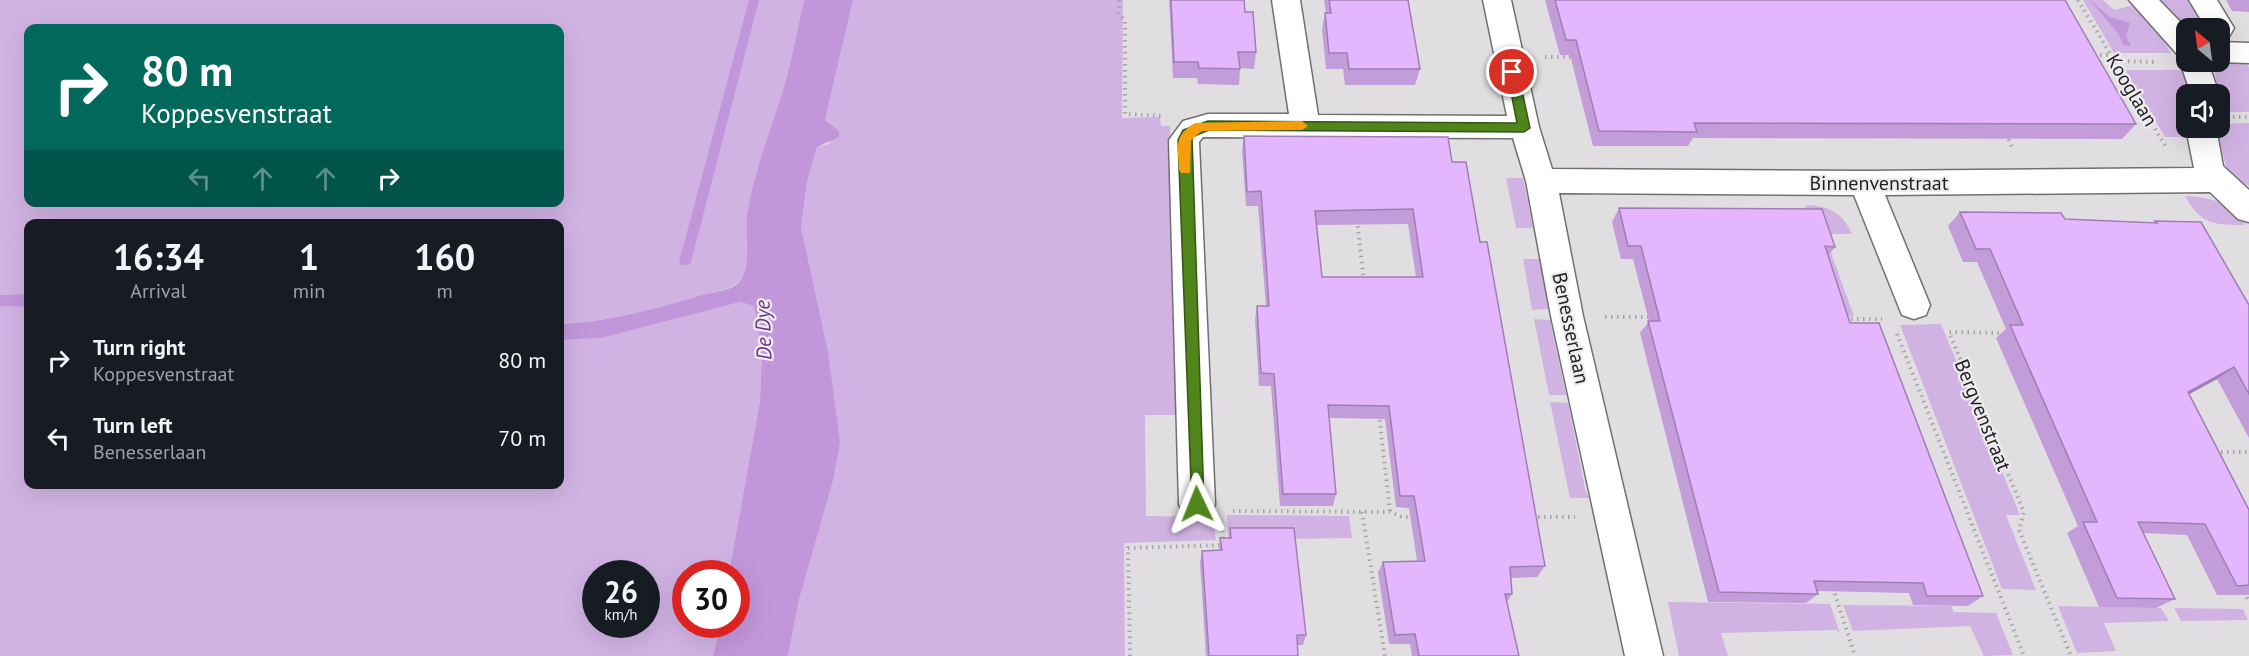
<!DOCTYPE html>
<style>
body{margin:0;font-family:"PT Sans",sans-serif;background:#242831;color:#f1f3f6;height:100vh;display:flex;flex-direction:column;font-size:22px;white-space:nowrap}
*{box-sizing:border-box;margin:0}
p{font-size:20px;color:#9ea1a6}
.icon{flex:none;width:33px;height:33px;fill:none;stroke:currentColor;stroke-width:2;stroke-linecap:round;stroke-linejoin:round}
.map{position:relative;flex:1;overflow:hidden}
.side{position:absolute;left:24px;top:219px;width:540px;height:270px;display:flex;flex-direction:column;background:#171b24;border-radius:12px;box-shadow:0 6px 24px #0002}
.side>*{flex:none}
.guide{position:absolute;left:24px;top:24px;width:540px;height:183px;border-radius:12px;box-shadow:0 6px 24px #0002;background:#00695c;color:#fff;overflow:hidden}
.needle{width:39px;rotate:331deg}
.controls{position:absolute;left:2176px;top:18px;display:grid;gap:12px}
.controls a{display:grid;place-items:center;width:54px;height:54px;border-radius:12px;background:#171b24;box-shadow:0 6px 24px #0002;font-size:30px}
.speed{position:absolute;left:582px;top:560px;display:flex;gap:12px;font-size:30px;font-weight:700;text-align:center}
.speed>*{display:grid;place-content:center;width:78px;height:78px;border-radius:50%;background:#171b24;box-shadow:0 6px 24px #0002;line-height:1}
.speed small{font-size:15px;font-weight:400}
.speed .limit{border:9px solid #d22;background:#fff;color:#111}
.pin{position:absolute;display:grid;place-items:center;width:51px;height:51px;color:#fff;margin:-26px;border:3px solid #fff;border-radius:50%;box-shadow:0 2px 6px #0007}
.me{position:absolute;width:66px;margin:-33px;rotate:358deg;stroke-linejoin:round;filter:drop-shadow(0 0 4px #0008)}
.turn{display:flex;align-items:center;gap:21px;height:126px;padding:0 18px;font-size:27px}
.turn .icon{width:78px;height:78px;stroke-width:2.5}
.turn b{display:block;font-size:42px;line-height:51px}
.lanes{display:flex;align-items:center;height:57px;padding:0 18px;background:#0003;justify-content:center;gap:30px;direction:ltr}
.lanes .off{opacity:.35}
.eta{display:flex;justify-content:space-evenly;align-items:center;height:102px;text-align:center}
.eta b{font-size:36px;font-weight:700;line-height:42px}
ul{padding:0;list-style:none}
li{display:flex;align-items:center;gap:18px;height:78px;padding:0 18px}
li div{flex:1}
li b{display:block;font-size:22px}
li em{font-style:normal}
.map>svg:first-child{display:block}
.green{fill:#d1b3e3;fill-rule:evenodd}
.water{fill:#c296db}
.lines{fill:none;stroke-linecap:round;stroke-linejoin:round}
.stream{fill:#c296db;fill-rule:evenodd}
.street-casing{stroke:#716f72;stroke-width:3}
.path{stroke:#a5a3a6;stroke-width:4;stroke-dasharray:1.5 4.5;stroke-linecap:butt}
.street{fill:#fff;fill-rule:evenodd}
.wall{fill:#c39dda;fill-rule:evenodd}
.shaded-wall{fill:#9f7fb1}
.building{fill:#e3b6fd;stroke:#9f7fb1;stroke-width:1.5;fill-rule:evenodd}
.route{fill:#50851b;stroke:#345612;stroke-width:1.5}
.slow{fill:#f59e0b}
.labels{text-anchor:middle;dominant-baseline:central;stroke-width:4.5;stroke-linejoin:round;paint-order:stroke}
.street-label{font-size:20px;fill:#201f21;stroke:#eeecef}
.water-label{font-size:21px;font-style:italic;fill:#6c3587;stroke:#eeecef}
</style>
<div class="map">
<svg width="2249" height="656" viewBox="0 0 2249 656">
<rect width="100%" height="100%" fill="#e1dee2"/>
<!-- green -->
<g class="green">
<path d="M0 0H804C798 27 793 54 786 80 773 125 754 169 747 215 744 235 754 271 736 284 730 289 718 291 710 293 662 307 609 322 560 324V224H28V294L0 295ZM28 28H560V202H28Z"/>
<polygon points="853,0 1123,0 1122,118 1160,117 1161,126 1170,126 1176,415 1145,415 1146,516 1213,517 1216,540 1124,543 1125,656 788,656 799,600 833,481 813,291 801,228 807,182 817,147 828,144 839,131 825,120"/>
<polygon points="2083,0 2103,0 2114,10 2134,5 2160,36 2171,53 2114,53"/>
<polygon points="2156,0 2192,0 2207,28 2187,28 2187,31 2173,17 2176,15"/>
<polygon points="2230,64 2247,64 2249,68 2249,112 2220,112 2215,72"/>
<polygon points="2125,70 2181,70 2187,83 2184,114 2188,137 2165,137"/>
<polygon points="2249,123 2249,186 2228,174 2216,128 2220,128 2220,124"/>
<polygon points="1506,178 1523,178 1533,228 1516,228"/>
<path d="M2185 196C2207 197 2235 202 2245 225 2214 225 2201 225 2185 196Z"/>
<path d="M1805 205C1828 206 1842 211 1852 234H1824L1854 316 1845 317Z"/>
<polygon points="1523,259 1540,259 1550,309 1532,310"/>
<path d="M740 302 754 306 762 349 760 401 729 573H686V624H721L713 656H0V306L28 307V484H560V340L602 338ZM596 573H646V624H596Z"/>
<polygon points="1534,319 1552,320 1551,325 1566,395 1549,395"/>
<polygon points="1941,324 2020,515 2006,515 2036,590 2002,589 1900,325"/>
<polygon points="1550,402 1568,403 1586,493 1590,498 1570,498"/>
<polygon points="1227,515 1349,516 1352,538 1228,540"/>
<polygon points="1668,602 1830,604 1840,633 1836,630 1721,633 1728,656 1679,656"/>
<polygon points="1843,605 1951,606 1954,612 1996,613 2013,655 1984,656 1970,626 1853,631"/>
<polygon points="2058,606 2161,608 2169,621 2104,623 2116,651 2077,653"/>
<polygon points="2174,608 2243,609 2248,620 2181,621"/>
</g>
<!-- water -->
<g class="water">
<path d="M804 0H853L825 120 839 131V137L817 147 807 182 801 228 828 352 840 442 833 481 799 600 788 656H713L721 624H736V573H729L760 401 762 349 754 306 740 302 602 338 560 340V324C608 322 659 308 706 294 715 292 729 290 736 285 754 271 744 235 747 215 754 169 773 125 786 80 793 54 798 26 804 0Z"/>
<polygon points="2090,0 2110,17 2130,23 2126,36 2131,46 2123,45 2119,35"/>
<polygon points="28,294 28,307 0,306 0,295"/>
</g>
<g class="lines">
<!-- stream -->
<polygon class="stream" points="749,0 759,0 691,262 689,265 681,265 679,262"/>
<defs>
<g id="street">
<polygon points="1272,0 1300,0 1318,115 1507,116 1483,0 1511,0 1539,127 1552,169 1865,171 2194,168 2186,128 2216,128 2223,166 2249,190 2249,222 2238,219 2210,192 1885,195 1930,305 1926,315 1914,319 1902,315 1854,195 1559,193 1583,316 1663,656 1625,656 1551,316 1526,181 1513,138 1203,137 1199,142 1215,504 1210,516 1197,520 1184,516 1179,504 1169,140 1183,121 1208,114 1289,114"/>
<polygon points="2129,0 2159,0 2187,29 2187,62 2208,62 2219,94 2191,94 2180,62 2183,56 2177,54"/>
<polygon points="2189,0 2217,0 2234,28 2230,35 2220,38 2220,28 2206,28"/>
<polygon points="2220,42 2249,43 2249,63 2218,62 2220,62"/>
</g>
</defs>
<!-- street casing -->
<use href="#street" class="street-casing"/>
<!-- path -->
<g class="path">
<polyline points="1119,0 1119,13 1125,21 1125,114 1162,116"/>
<polyline points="2078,0 2167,149"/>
<polyline points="2094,55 2111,55"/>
<polyline points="1545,57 1573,57"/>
<polyline points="2116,61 2157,62"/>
<polyline points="2233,117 2249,117"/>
<polyline points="2006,134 2013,149"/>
<polyline points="1357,220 1364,282"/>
<polyline points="1605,317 1651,317"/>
<polyline points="1845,319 1882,319"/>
<polyline points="2005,333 1949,332 2024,512 2019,530 2071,656"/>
<polyline points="1897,334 2024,656"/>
<polyline points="1379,414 1390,512"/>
<polyline points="2215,452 2249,452"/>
<polyline points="1233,511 1390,512 1402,517 1413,517"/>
<polyline points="1362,512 1385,656"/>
<polyline points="1532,517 1575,517"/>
<polyline points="1833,588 1855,656"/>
<polyline points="2244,592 2249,602"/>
<polyline points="1130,656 1128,548 1223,545 1222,530"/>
</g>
<!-- street -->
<use href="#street" class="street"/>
</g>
<!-- wall -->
<g class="wall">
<polygon points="1169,0 1244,0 1245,12 1256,52 1254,69 1240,68 1239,85 1198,84 1197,78 1173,78"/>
<polygon points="1324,0 1408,0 1420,69 1415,85 1345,85 1343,69 1326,69 1322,29 1325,13 1326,13"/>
<polygon points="1545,0 2065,0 2136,124 2122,139 1693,138 1688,146 1593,146 1570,55 1560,55"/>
<polygon points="2226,0 2249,0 2249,12 2232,11"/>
<path d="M1244 136 1452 162 1480 242 1545 566 1537 577 1511 578 1512 594 1507 602 1519 656H1412L1410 644H1389L1378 572 1383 562 1417 561 1409 508 1396 507 1385 419 1329 418 1336 494 1333 506H1280L1271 386H1259L1255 320 1257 306H1266L1258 206H1246L1242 151ZM1408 224 1416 277H1322L1317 225Z"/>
<polygon points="1619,208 1835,247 1828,256 1850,323 1983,596 1968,606 1913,605 1909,593 1818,591 1818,594 1806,603 1708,602 1640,333 1649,321 1633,259 1621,259 1612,222"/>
<polygon points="1960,212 2065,219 2153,223 2155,221 2249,305 2249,438 2217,379 2189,394 2249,510 2249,595 2217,595 2187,535 2143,533 2175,599 2156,608 2099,607 2067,533 2078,526 1996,338 2006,329 1977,262 1963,262 1948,226"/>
<polygon points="1230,528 1306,635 1303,645 1297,645 1298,656 1206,656 1200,562 1202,551 1219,550 1220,538 1229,538"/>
</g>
<!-- shaded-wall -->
<polygon class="shaded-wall" points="2234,367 2217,379 2171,404 2188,392"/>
<!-- building -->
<g class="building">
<polygon points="1171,0 1244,0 1245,12 1253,12 1256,52 1238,52 1240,69 1199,68 1198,62 1174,62"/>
<polygon points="1329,0 1408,0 1420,69 1349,69 1347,53 1329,53 1325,13 1331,13"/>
<polygon points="1555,0 2065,0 2136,124 1694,123 1697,132 1599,131 1576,40 1566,40"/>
<path d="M1244 136 1448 137 1452 162H1466L1480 242H1487L1545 566 1510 567 1512 594H1505L1519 656H1419L1415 634 1395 635 1383 562 1425 561 1414 496H1400L1389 406 1328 405 1336 494H1283L1274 374 1261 373 1257 306H1269L1261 191 1247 192ZM1413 209 1423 277H1322L1315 211Z"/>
<polygon points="1619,208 1822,209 1835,247 1825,246 1850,323 1879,323 1983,596 1927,596 1923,583 1814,581 1818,594 1719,592 1648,321 1660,321 1641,246 1628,246"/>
<polygon points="1960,212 2061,213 2065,219 2157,223 2155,221 2201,222 2249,305 2249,394 2234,367 2188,392 2249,510 2249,585 2237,586 2205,524 2138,522 2175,599 2117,598 2083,522 2097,522 2010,325 2023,325 1990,249 1976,249"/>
<polygon points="1230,528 1294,528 1306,635 1297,635 1298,656 1209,656 1202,551 1222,550 1220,538 1231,538"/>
</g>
<!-- route -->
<polygon class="route" points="1512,68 1518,72 1530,128 1524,132 1209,130 1192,137 1204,504 1197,511 1192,509 1178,140 1183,130 1208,121 1517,123 1507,72"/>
<!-- slow -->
<path class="slow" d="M1302 121 1308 126 1302 130 1202 131 1191 140 1190 173H1181L1179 169C1178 146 1173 136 1195 123Z"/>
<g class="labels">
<!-- street labels -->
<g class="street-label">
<text transform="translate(2132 90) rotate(59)">Kooglaan</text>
<text x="1879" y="183">Binnenvenstraat</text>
<text transform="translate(1571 328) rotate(78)">Benesserlaan</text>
<text transform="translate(1983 415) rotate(68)">Bergvenstraat</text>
</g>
<!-- water labels -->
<g class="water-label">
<text transform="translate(763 330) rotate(-92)">De Dye</text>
</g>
</g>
</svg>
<div class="controls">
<a><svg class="needle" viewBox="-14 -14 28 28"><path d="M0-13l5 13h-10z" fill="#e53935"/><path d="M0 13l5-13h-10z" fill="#9ea1a6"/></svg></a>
<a><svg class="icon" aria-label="sound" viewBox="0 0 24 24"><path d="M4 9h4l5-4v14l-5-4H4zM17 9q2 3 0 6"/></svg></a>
</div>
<div class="speed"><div>26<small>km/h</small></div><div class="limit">30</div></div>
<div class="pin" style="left:1512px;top:72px;background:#d93025"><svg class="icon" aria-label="arrive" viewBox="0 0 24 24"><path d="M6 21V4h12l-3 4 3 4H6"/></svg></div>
<svg class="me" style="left:1197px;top:504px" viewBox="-20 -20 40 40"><path d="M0-17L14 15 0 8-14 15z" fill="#50851b" stroke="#fff" stroke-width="4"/></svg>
<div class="guide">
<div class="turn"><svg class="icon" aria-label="right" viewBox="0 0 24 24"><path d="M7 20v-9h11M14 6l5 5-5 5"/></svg><div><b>80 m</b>Koppesvenstraat</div></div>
<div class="lanes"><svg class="icon off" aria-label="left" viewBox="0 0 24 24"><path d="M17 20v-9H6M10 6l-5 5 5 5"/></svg><svg class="icon off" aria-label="ahead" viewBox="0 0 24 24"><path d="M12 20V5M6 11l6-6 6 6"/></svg><svg class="icon off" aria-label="ahead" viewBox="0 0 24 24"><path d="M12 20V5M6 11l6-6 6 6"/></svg><svg class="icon" aria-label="right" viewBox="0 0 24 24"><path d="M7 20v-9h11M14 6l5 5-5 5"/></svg></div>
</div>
<section class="side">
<div class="eta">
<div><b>16:34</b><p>Arrival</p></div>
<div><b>1</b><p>min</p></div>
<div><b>160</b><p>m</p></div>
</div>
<ul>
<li><svg class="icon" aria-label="right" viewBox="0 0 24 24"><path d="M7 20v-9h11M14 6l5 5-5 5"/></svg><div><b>Turn right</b><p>Koppesvenstraat</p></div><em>80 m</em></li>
<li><svg class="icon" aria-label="left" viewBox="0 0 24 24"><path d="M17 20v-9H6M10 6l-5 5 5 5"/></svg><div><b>Turn left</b><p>Benesserlaan</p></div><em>70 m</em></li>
</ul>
</section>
</div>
